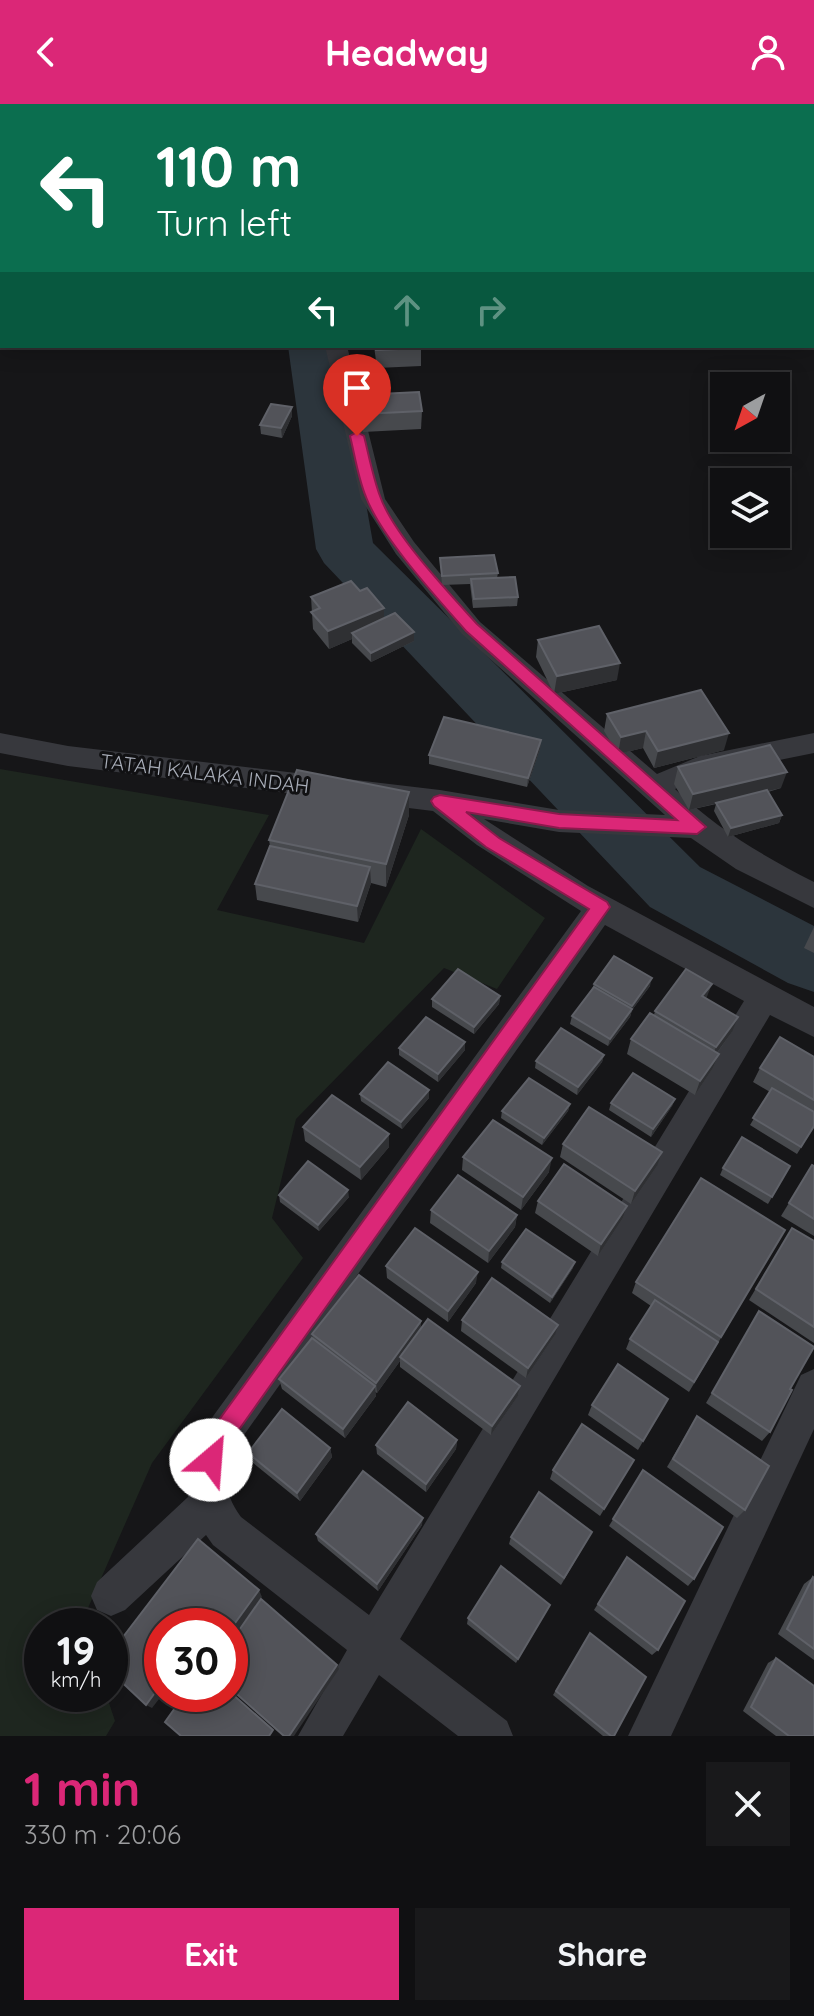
<!DOCTYPE html>
<meta charset="utf-8">
<style>
body{margin:0;font-family:Quicksand,sans-serif;background:#19191b;color:#f1f3f6;height:100vh;display:flex;flex-direction:column;font-size:30px;white-space:nowrap}
*{box-sizing:border-box;margin:0}
p{font-size:26px;color:#9c9d9f}
.icon{flex:none;width:44px;height:44px;fill:none;stroke:currentColor;stroke-width:2;stroke-linecap:round;stroke-linejoin:round}
.map{position:relative;height:1632px;overflow:hidden}
.panel{display:flex;flex-direction:column;background:#101012;flex:1}
.panel>*{flex:none}
.hud{position:absolute;left:0px;top:0px;width:814px;height:244px;box-shadow:0 4px 20px #0003,0 0 0 2px #303032;background:#0b6e4f;color:#fff;overflow:hidden}
.needle{width:52px;rotate:220deg}
.tools{position:absolute;left:710px;top:268px;display:grid;gap:16px}
.tools a{display:grid;place-items:center;width:80px;height:80px;border-radius:0px;background:#101012;box-shadow:0 4px 20px #0003,0 0 0 2px #303032;font-size:40px}
.speed{position:absolute;left:24px;top:1504px;display:flex;gap:16px;font-size:40px;font-weight:700;text-align:center}
.speed>*{display:grid;place-content:center;width:104px;height:104px;border-radius:50%;background:#101012;box-shadow:0 4px 20px #0003,0 0 0 2px #303032;line-height:1}
.speed small{font-size:20px;font-weight:400}
.speed .limit{border:12px solid #d22;background:#fff;color:#111}
.pin{position:absolute;display:grid;place-items:center;width:68px;height:68px;color:#fff;margin:-82px -34px;border-radius:50% 50% 50% 0;rotate:-45deg;box-shadow:0 0 8px #0007}
.pin .icon{rotate:45deg}
.me{position:absolute;width:88px;margin:-44px;rotate:27deg;stroke-linejoin:round;filter:drop-shadow(0 0 6px #0008)}
.turn{display:flex;align-items:center;gap:28px;height:168px;padding:0 24px;font-size:36px}
.turn .icon{width:104px;height:104px;stroke-width:2.5}
.turn b{display:block;font-size:56px;line-height:68px}
.lanes{display:flex;align-items:center;height:76px;padding:0 24px;background:#0003;justify-content:center;gap:40px;direction:ltr}
.lanes .off{opacity:.35}
.round{display:grid;place-items:center;flex:none;width:84px;height:84px;border-radius:0px;background:#19191b}
.head{display:flex;align-items:center;justify-content:space-between;height:136px;padding:0 24px}
h1{font-size:48px;font-weight:800;line-height:60px;color:#db2777}
.action{display:flex;gap:16px;margin-top:auto;padding:16px 24px}
.action a{flex:1;height:92px;border-radius:0px;background:#db2777;color:#fff;font-size:32px;font-weight:800;line-height:92px;text-align:center}
.action a+a{background:#19191b;color:#f1f3f6}
header{display:flex;justify-content:space-between;align-items:center;height:104px;padding:0 24px;background:#db2777;color:#fff;font-size:36px;font-weight:800}
.map>svg:first-child{display:block}
.green{fill:#1e261f}
.lines{fill:none;stroke-linecap:round;stroke-linejoin:round}
.stream{fill:#2c353c;fill-rule:evenodd}
.river{fill:#2c353c;fill-rule:evenodd}
.minor{fill:#37383d;fill-rule:evenodd}
.wall{fill:#47494d}
.shaded-wall{fill:#2f3033}
.building{fill:#525359;stroke:#5f6168;stroke-width:2}
.route{fill:#db2777;stroke:#8e194d;stroke-width:2}
.labels{text-anchor:middle;dominant-baseline:central;stroke-width:6;stroke-linejoin:round;paint-order:stroke}
.street-label{font-size:20px;fill:#a8adb8;stroke:#111113}
</style>
<header><svg class="icon" aria-label="back" viewBox="0 0 24 24"><path d="M15 5l-7 7 7 7"/></svg>Headway<svg class="icon" aria-label="person" viewBox="0 0 24 24"><circle cx="12" cy="8" r="4"/><path d="M4 21q1-7 8-7t8 7"/></svg></header>
<div class="map">
<svg width="814" height="1632" viewBox="0 0 814 1632">
<rect width="100%" height="100%" fill="#161618"/>
<!-- green -->
<polygon class="green" points="0,665 269,711 217,806 364,839 421,725 545,814 497,885 444,864 296,1015 272,1114 303,1154 152,1359 84,1513 86,1522 42,1522 42,1590 106,1590 115,1617 106,1632 0,1632"/>
<g class="lines">
<!-- stream -->
<rect class="stream" x="0" y="164" width="2" height="5"/>
<!-- river -->
<g class="river">
<polygon points="253,0 295,0 251,2"/>
<polygon points="288,242 338,242 373,439 700,763 814,822 814,888 788,879 650,803 324,459 316,445"/>
</g>
<!-- minor -->
<g class="minor">
<path d="M325 242H347L385 395 414 438 480 518 657 670 700 652 814 629V649L706 671 675 685C717 725 763 752 814 778V804L736 765 691 734 559 728 484 715 588 782 814 903V933L770 911 400 1535 507 1617 513 1632H458L379 1571 343 1632H298L347 1546 213 1441 206 1431 125 1506 111 1512 97 1506 91 1492 97 1478 188 1393 189 1365 203 1326 581 807 477 741 433 707 68 662 0 649V629L68 642 440 686 559 706 665 711 462 530 396 450 361 395ZM605 821 744 897 369 1511 241 1413C224 1390 225 1375 232 1348Z"/>
<polygon points="814,1265 814,1325 671,1632 628,1632 801,1271"/>
</g>
</g>
<!-- wall -->
<g class="wall">
<polygon points="374,242 421,242 421,262 377,264"/>
<polygon points="358,279 422,307 421,325 363,328"/>
<polygon points="292,303 292,312 282,334 261,330 260,321"/>
<polygon points="440,454 498,469 497,474 518,493 517,502 473,504 470,480 442,481"/>
<polygon points="311,493 384,514 414,528 414,537 371,558 352,539 352,535 329,545 313,525"/>
<polygon points="538,536 617,576 554,590 536,553"/>
<polygon points="607,610 724,646 654,664 643,644 618,650 604,627"/>
<polygon points="541,636 540,645 527,683 429,660 429,651"/>
<polygon points="678,663 781,684 768,688 782,711 779,719 728,733 714,707 716,700 689,706 674,680"/>
<polygon points="409,688 409,711 386,783 371,779 358,818 257,796 255,780 270,742 269,736"/>
<polygon points="814,823 814,849 804,844"/>
<polygon points="594,880 650,882 632,906 630,913 608,942 570,920 572,912 592,885"/>
<polygon points="500,892 499,900 474,930 432,903 432,895"/>
<polygon points="706,895 732,928 717,949 719,950 713,964 695,991 627,950 631,935 654,911 655,907"/>
<polygon points="399,944 465,946 438,978 399,951"/>
<polygon points="604,951 602,958 577,991 535,964 536,957"/>
<polygon points="814,953 814,1023 797,1050 750,1021 770,988 753,978 760,964"/>
<polygon points="360,990 429,994 402,1025 361,997"/>
<polygon points="675,995 672,1002 651,1033 609,1006 611,999"/>
<polygon points="570,1000 568,1007 542,1041 501,1014 502,1007"/>
<polygon points="303,1023 389,1043 361,1076 305,1037"/>
<polygon points="563,1040 657,1062 631,1100 560,1053"/>
<polygon points="463,1053 549,1068 521,1106 462,1066"/>
<polygon points="812,1061 814,1062 814,1132 781,1112"/>
<polygon points="790,1062 768,1100 720,1071 723,1064"/>
<polygon points="279,1091 349,1093 319,1127 280,1098"/>
<polygon points="538,1097 627,1102 623,1114 598,1152 535,1109"/>
<polygon points="431,1106 517,1111 515,1123 488,1159 430,1119"/>
<polygon points="792,1124 814,1137 814,1239 749,1196"/>
<polygon points="785,1126 689,1288 626,1245 630,1235 651,1202 632,1189 636,1178"/>
<polygon points="502,1158 573,1164 550,1199 501,1164"/>
<polygon points="386,1162 476,1179 448,1218 387,1174"/>
<polygon points="759,1207 790,1285 770,1328 762,1337 706,1299"/>
<polygon points="462,1216 555,1231 526,1274 461,1227"/>
<polygon points="421,1225 520,1282 518,1292 491,1331 400,1263 400,1257 377,1289 375,1288 376,1292 345,1334 282,1285 279,1275 313,1234 312,1230"/>
<polygon points="668,1295 638,1346 588,1311 592,1301"/>
<polygon points="691,1322 745,1406 737,1414 667,1363"/>
<polygon points="457,1336 456,1345 426,1388 377,1350 376,1341"/>
<polygon points="330,1344 332,1353 300,1397 252,1358 248,1349"/>
<polygon points="634,1356 600,1412 550,1375 553,1366"/>
<polygon points="643,1366 694,1475 688,1482 609,1422"/>
<polygon points="422,1421 378,1487 318,1437 316,1430"/>
<polygon points="592,1428 561,1481 509,1440 511,1433"/>
<polygon points="627,1453 658,1546 652,1551 594,1506"/>
<polygon points="813,1473 814,1474 814,1556 778,1530 804,1480"/>
<polygon points="550,1501 516,1559 467,1520 468,1514"/>
<polygon points="590,1529 614,1632 603,1632 553,1591"/>
<polygon points="776,1554 814,1632 776,1632 743,1607 768,1559"/>
</g>
<!-- shaded-wall -->
<g class="shaded-wall">
<polygon points="292,303 292,312 282,334 281,324"/>
<polygon points="384,504 384,521 352,529 352,535 329,545 328,527"/>
<polygon points="414,528 414,537 371,558 371,549"/>
<polygon points="620,559 617,576 554,590 557,572"/>
<polygon points="646,627 643,644 618,650 621,633"/>
<polygon points="729,629 724,646 654,664 658,647"/>
<polygon points="541,636 540,645 527,683 528,674"/>
<polygon points="787,668 781,684 689,706 693,690"/>
<polygon points="409,688 409,711 386,783 386,760"/>
<polygon points="782,711 779,719 728,733 731,724"/>
<polygon points="370,763 371,779 358,818 357,802"/>
<polygon points="652,874 650,882 632,906 630,913 608,942 610,935 630,909 632,902"/>
<polygon points="712,880 706,895 702,892"/>
<polygon points="500,892 499,900 474,930 474,923"/>
<polygon points="738,913 732,928 710,958 716,943"/>
<polygon points="465,938 465,946 438,978 438,970"/>
<polygon points="719,950 713,964 695,991 700,977"/>
<polygon points="604,951 602,958 577,991 578,983"/>
<polygon points="429,986 429,994 402,1025 401,1018"/>
<polygon points="675,995 672,1002 651,1033 653,1025"/>
<polygon points="570,1000 568,1007 542,1041 544,1034"/>
<polygon points="389,1030 389,1043 361,1076 360,1063"/>
<polygon points="662,1048 657,1062 631,1100 635,1087"/>
<polygon points="552,1054 549,1068 521,1106 523,1093"/>
<polygon points="348,1086 349,1093 319,1127 318,1121"/>
<polygon points="627,1102 623,1114 598,1152 601,1140"/>
<polygon points="517,1111 515,1123 488,1159 489,1147"/>
<polygon points="575,1158 573,1164 550,1199 552,1193"/>
<polygon points="478,1168 476,1179 448,1218 448,1207"/>
<polygon points="421,1217 421,1228 400,1253 400,1257 377,1289 376,1279"/>
<polygon points="558,1221 555,1231 526,1274 528,1264"/>
<polygon points="375,1282 376,1292 345,1334 343,1325"/>
<polygon points="520,1282 518,1292 491,1331 492,1322"/>
<polygon points="457,1336 456,1345 426,1388 426,1380"/>
<polygon points="330,1344 332,1353 300,1397 297,1389"/>
<polygon points="423,1414 422,1421 378,1487 377,1480"/>
<polygon points="259,1486 262,1493 230,1537 230,1526"/>
<polygon points="337,1561 339,1565 294,1632 289,1632"/>
<polygon points="162,1579 163,1590 152,1604 146,1601"/>
</g>
<!-- building -->
<g class="building">
<polygon points="376,242 421,242 421,244 376,246"/>
<polygon points="358,279 381,279 382,290 360,291 360,298"/>
<polygon points="419,288 422,307 363,310 360,291"/>
<polygon points="271,300 292,303 281,324 260,321"/>
<polygon points="494,451 498,469 442,472 440,454"/>
<polygon points="515,473 518,493 474,495 471,475"/>
<polygon points="351,477 360,487 367,484 384,504 328,527 311,508 320,504 311,493"/>
<polygon points="395,509 414,528 371,549 352,529"/>
<polygon points="599,522 620,559 557,572 538,536"/>
<polygon points="701,586 729,629 658,647 646,627 621,633 607,610"/>
<polygon points="444,613 541,636 528,674 429,651"/>
<polygon points="770,641 787,668 693,690 678,663"/>
<polygon points="297,666 409,688 386,760 269,736"/>
<polygon points="767,686 782,711 731,724 716,699"/>
<polygon points="270,742 370,763 357,802 255,780"/>
<polygon points="614,852 652,874 632,902 594,880"/>
<polygon points="458,865 500,892 474,923 432,895"/>
<polygon points="686,865 712,880 702,892 738,913 716,943 655,907"/>
<polygon points="594,883 632,905 610,935 572,912"/>
<polygon points="650,909 719,950 700,977 631,935"/>
<polygon points="426,913 465,938 438,970 399,944"/>
<polygon points="561,924 604,951 578,983 536,957"/>
<polygon points="780,933 814,953 814,996 760,964"/>
<polygon points="388,958 429,986 401,1018 360,990"/>
<polygon points="633,969 675,995 653,1025 611,999"/>
<polygon points="529,974 570,1000 544,1034 502,1007"/>
<polygon points="772,984 814,1008 814,1022 801,1043 753,1014"/>
<polygon points="332,991 389,1030 360,1063 303,1023"/>
<polygon points="589,1003 662,1048 635,1087 563,1040"/>
<polygon points="493,1016 552,1054 523,1093 463,1053"/>
<polygon points="742,1033 790,1062 772,1093 723,1064"/>
<polygon points="308,1057 348,1086 318,1121 279,1091"/>
<polygon points="564,1060 627,1102 601,1140 538,1097"/>
<polygon points="812,1061 814,1062 814,1115 789,1099"/>
<polygon points="458,1071 517,1111 489,1147 431,1106"/>
<polygon points="701,1074 785,1126 721,1233 636,1178"/>
<polygon points="415,1124 478,1168 448,1207 386,1162"/>
<polygon points="792,1124 814,1137 814,1223 756,1185"/>
<polygon points="526,1125 575,1158 552,1193 502,1158"/>
<polygon points="359,1171 421,1217 376,1279 312,1230"/>
<polygon points="492,1174 558,1221 528,1264 462,1216"/>
<polygon points="655,1196 718,1238 694,1278 630,1235"/>
<polygon points="759,1207 814,1243 790,1285 792,1286 770,1328 712,1289"/>
<polygon points="428,1215 520,1282 492,1322 400,1253"/>
<polygon points="312,1234 375,1282 343,1325 279,1275"/>
<polygon points="618,1260 668,1295 643,1337 592,1301"/>
<polygon points="408,1298 457,1336 426,1380 376,1341"/>
<polygon points="282,1305 330,1344 297,1389 248,1349"/>
<polygon points="697,1312 769,1362 745,1406 673,1355"/>
<polygon points="582,1320 634,1356 604,1405 553,1366"/>
<polygon points="643,1366 723,1423 694,1475 613,1415"/>
<polygon points="363,1367 423,1414 377,1480 316,1430"/>
<polygon points="539,1388 592,1428 564,1474 511,1433"/>
<polygon points="198,1435 259,1486 230,1526 230,1522 162,1522 162,1579 146,1601 110,1567 110,1550"/>
<polygon points="627,1453 685,1497 658,1546 598,1500"/>
<polygon points="501,1462 550,1501 518,1555 468,1514"/>
<polygon points="813,1473 814,1474 814,1545 787,1525"/>
<polygon points="261,1495 337,1561 289,1632 284,1632 230,1584 230,1539"/>
<polygon points="590,1529 646,1573 614,1632 611,1632 556,1587"/>
<polygon points="776,1554 814,1582 814,1632 789,1632 751,1603"/>
<polygon points="230,1588 273,1626 269,1632 181,1632 165,1618 185,1590 230,1590"/>
</g>
<!-- route -->
<path class="route" d="M357 328 364 332C369 352 373 373 380 392 393 430 449 489 477 520L706 723 697 730 559 724 466 708 499 734 607 798 610 803 226 1344 219 1364 211 1367 203 1364 199 1356 208 1331 589 805 486 743 434 702 431 697 434 693 440 691 559 710 677 716 466 527C437 494 381 433 366 393 358 374 355 352 350 332Z"/>
<g class="labels">
<!-- street labels -->
<g class="street-label">
<text transform="translate(205 669) rotate(7)">TATAH KALAKA INDAH</text>
</g>
</g>
</svg>
<div class="tools">
<a><svg class="needle" viewBox="-14 -14 28 28"><path d="M0-13l5 13h-10z" fill="#e53935"/><path d="M0 13l5-13h-10z" fill="#9c9d9f"/></svg></a>
<a><svg class="icon" aria-label="layers" viewBox="0 0 24 24"><path d="M12 4l9 5-9 5-9-5zM3 14l9 5 9-5"/></svg></a>
</div>
<div class="speed"><div>19<small>km/h</small></div><div class="limit">30</div></div>
<div class="pin" style="left:357px;top:332px;background:#d93025"><svg class="icon" aria-label="arrive" viewBox="0 0 24 24"><path d="M6 21V4h12l-3 4 3 4H6"/></svg></div>
<svg class="me" style="left:211px;top:1356px" viewBox="-20 -20 40 40"><circle r="19" fill="#fff"/><path d="M0-13L10 11 0 6-10 11z" fill="#db2777"/></svg>
<div class="hud">
<div class="turn"><svg class="icon" aria-label="left" viewBox="0 0 24 24"><path d="M17 20v-9H6M10 6l-5 5 5 5"/></svg><div><b>110 m</b>Turn left</div></div>
<div class="lanes"><svg class="icon" aria-label="left" viewBox="0 0 24 24"><path d="M17 20v-9H6M10 6l-5 5 5 5"/></svg><svg class="icon off" aria-label="ahead" viewBox="0 0 24 24"><path d="M12 20V5M6 11l6-6 6 6"/></svg><svg class="icon off" aria-label="right" viewBox="0 0 24 24"><path d="M7 20v-9h11M14 6l5 5-5 5"/></svg></div>
</div>
</div>
<section class="panel">
<div class="head"><div><h1>1 min</h1><p>330 m · 20:06</p></div><a class="round"><svg class="icon" aria-label="close" viewBox="0 0 24 24"><path d="M6 6l12 12M18 6L6 18"/></svg></a></div>
<div class="action"><a>Exit</a><a>Share</a></div>
</section>
